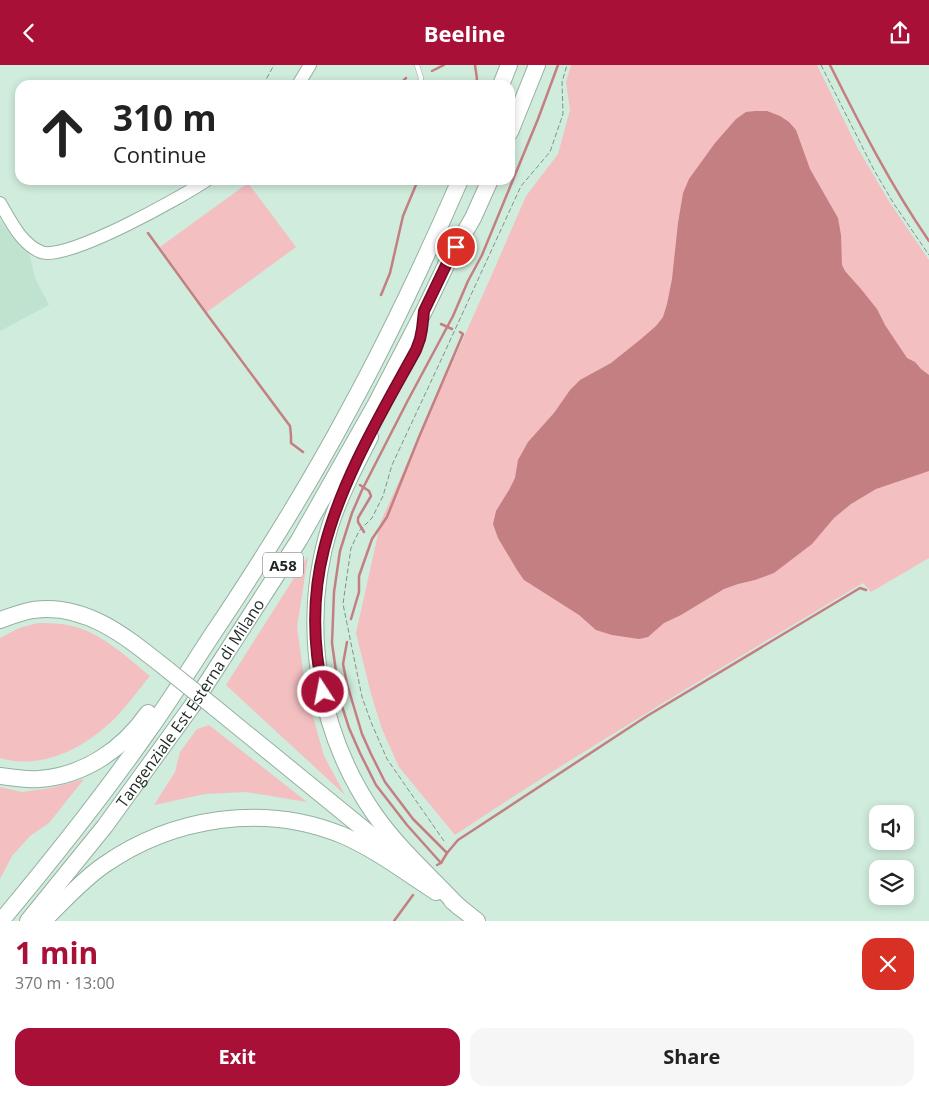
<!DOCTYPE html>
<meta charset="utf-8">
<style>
body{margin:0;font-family:"Open Sans",sans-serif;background:#f6f6f6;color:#222;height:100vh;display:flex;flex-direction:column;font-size:19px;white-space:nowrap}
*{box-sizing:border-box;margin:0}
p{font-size:16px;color:#767676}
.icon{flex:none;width:28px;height:28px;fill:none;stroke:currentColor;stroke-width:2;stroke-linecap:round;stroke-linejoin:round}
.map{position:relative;height:856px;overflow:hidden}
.panel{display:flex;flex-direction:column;background:#fff;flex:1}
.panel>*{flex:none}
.hud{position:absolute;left:15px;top:15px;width:500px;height:105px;border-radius:15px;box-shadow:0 2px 8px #0003;background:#fff;color:#222;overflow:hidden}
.controls{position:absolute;left:869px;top:740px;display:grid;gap:10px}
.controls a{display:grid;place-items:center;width:45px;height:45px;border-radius:10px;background:#fff;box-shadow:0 2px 8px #0003;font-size:25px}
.pin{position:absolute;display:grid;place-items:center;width:42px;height:42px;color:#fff;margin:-21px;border:2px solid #fff;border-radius:50%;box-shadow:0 1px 5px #0007}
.me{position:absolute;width:55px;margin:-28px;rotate:349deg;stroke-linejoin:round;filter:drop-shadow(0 0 4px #0008)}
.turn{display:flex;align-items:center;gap:18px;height:105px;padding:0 15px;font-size:22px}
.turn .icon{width:65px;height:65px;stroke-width:2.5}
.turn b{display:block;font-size:35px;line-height:42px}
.round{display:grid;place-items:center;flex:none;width:52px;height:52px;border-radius:15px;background:#f6f6f6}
.head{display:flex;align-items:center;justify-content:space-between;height:85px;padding:0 15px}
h1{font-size:30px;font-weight:700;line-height:38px;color:#a81037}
.primary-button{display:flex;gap:10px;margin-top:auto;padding:10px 15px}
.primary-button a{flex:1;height:58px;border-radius:15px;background:#a81037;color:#fff;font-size:20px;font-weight:700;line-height:58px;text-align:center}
.primary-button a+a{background:#f6f6f6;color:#222}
header{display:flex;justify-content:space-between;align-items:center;height:65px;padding:0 15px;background:#a81037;color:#fff;font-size:22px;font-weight:700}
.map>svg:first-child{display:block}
.built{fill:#c0e3cf}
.green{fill:#f3bfc1}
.water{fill:#c47f83}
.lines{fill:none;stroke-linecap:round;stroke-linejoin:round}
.stream{stroke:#c47f83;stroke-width:2.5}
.lane-casing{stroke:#95b0a1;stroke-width:5.5}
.secondary-casing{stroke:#95b0a1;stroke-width:14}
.highway-casing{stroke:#95b0a1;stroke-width:18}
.path{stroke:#7e9287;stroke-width:1;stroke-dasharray:5 2.5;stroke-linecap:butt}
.lane{stroke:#fff;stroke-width:4.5}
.secondary{stroke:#fff;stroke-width:12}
.highway{stroke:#fff;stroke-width:16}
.highway-bridge-casing{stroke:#95b0a1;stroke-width:18;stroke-linecap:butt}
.highway-bridge{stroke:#fff;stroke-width:16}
.route-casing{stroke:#6d0a24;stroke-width:12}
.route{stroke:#a81037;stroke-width:9}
.labels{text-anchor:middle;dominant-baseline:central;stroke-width:4.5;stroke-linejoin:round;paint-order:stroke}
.shield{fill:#fff;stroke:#626965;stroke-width:1}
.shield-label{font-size:15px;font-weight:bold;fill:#1e2923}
.street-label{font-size:16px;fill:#1e2923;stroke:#fff}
</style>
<header><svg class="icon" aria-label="back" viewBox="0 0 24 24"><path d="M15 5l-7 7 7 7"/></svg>Beeline<svg class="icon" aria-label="share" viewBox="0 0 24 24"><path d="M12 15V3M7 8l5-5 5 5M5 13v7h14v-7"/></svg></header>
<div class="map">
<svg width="929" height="856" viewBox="0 0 929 856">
<rect width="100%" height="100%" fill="#d0ecdc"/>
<!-- built -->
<polygon class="built" points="0,155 16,177 30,191 35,213 49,240 0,266"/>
<!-- green -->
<g class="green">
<path d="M571 0H817L857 82 890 138 929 195V493L871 527 863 518C726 600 588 681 455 770L399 702 382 664 371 629 356 568 381 456 490 214 526 131 558 89 570 45 566 17Z"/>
<polygon points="248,118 296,182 207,247 160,182"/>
<polygon points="308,491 297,562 306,627 324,691 345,730 226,620"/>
<path d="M38 558C45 558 54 558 61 559 97 563 124 590 150 611 139 624 129 638 118 650 88 681 44 706 0 693V573L19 563Z"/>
<polygon points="209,660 307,737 246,727 205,729 154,740 175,707 180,687 197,664"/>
<polygon points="84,714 49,758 30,771 12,791 0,814 0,722 22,727 51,723"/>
</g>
<!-- water -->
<polygon class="water" points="755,46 767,46 780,51 789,57 796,65 810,104 838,153 841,170 842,200 845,206 861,224 877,244 885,260 907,293 915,297 921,304 929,310 929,406 876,424 851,439 834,453 812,479 774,508 755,515 738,519 724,524 681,550 664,558 648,572 639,574 612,570 596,565 579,550 524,515 517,505 498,473 493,459 496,446 509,425 515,413 518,395 528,377 554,348 570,325 580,315 611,298 641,274 656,261 663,252 667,239 672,214 678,158 683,128 689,114 715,78 736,54 746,47"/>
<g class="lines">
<!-- stream -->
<g class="stream">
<path d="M830 0C860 60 891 121 929 176"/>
<polyline points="432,6 444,0"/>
<polyline points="399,20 406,13"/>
<polyline points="475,20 477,14 475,0"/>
<polyline points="148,168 209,252 290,361 291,371 291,378 303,387"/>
<polyline points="381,230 390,208 403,151 418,115"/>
<polyline points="441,259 452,264"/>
<polyline points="360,420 369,426 371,431 358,453 358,457 364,467"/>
<polyline points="351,554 359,527 359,511 372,474 387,452 419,372 463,269 460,267"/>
<polyline points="347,577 343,599 347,619 362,669 371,689 385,717 413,754 447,788"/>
<polyline points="441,798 407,760 376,720 360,688 349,663 340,635 332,578 334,527 340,486 352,448 362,425 407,337 453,251 468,216 482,190 538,54 558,0"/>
<polyline points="437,800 441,798 447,788 458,775 647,651 860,523 866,525"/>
<polyline points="394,856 413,830"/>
</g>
<defs>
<polyline id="lane" points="414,20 420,17 421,13 417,0"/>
<g id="secondary">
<polyline points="298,20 310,0"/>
<path d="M0 138C10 155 21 179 41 187 66 197 182 132 207 115"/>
</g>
<g id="highway">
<polyline points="501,20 509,0"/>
<polyline points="510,67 537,0"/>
<path d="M370 372C355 401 340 430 330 461 300 558 317 667 375 750 399 784 431 812 459 842"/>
<path d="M0 555C11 551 22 547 33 545 86 537 129 574 168 605"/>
<polyline points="214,642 398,792"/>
<path d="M0 711C13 713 26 715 39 714 84 711 123 684 148 648"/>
<polyline points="452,836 477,856"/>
<path d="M1 856C52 795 103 731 149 665 171 634 191 602 212 570 261 497 308 422 349 345 390 270 426 193 460 115"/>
<path id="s1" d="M28 856 105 761 192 641 299 475 376 339 424 246 448 196 473 153 490 115"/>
<path d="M43 856C63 837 82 815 104 800 173 752 264 738 342 770 375 784 405 807 436 827"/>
</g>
</defs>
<!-- lane casing -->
<use href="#lane" class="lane-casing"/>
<!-- secondary casing -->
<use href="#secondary" class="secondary-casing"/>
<!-- highway casing -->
<use href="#highway" class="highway-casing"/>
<!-- path -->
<g class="path">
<polyline points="821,0 874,105 894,139 929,190"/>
<polyline points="263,20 274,0"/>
<polyline points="444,776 387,694 371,657 362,632 343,539 351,483 359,466 372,453 383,431 392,400 442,293 521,121 550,87 563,49 562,17 567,0"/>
</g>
<!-- lane -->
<use href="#lane" class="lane"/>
<!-- secondary -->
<use href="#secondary" class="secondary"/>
<!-- highway -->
<use href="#highway" class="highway"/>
<defs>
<polyline id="highway-bridge" points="168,605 214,642"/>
</defs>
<!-- highway-bridge casing -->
<use href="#highway-bridge" class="highway-bridge-casing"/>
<!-- highway-bridge -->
<use href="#highway-bridge" class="highway-bridge"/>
</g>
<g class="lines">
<defs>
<path id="route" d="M323 627C313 580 312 531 324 484 341 415 382 347 416 285L420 274 422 264 424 246 448 196 456 182"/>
</defs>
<!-- route casing -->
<use href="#route" class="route-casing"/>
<!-- route -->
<use href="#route" class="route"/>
</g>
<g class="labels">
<!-- shield labels -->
<rect class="shield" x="263" y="487.5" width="40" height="25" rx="4"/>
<g class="shield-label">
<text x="283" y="500">A58</text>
</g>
<!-- street labels -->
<g class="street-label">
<text stroke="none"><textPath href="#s1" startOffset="272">Tangenziale Est Esterna di Milano</textPath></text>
</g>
</g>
</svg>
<div class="controls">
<a><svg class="icon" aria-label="sound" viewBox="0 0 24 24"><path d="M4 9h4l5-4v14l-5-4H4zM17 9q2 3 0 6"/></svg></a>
<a><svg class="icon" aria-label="layers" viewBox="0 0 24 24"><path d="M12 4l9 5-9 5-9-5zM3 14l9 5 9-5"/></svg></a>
</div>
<div class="pin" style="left:456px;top:182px;background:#d93025"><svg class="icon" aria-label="arrive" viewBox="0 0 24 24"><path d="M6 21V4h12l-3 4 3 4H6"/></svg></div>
<svg class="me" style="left:323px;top:627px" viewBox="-20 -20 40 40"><circle r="17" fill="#a81037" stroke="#fff" stroke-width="3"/><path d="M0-11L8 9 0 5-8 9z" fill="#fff"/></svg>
<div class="hud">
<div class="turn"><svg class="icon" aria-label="ahead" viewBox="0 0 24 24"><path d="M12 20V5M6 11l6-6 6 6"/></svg><div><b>310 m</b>Continue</div></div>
</div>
</div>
<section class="panel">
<div class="head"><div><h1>1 min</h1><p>370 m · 13:00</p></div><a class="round" style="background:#d93025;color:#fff"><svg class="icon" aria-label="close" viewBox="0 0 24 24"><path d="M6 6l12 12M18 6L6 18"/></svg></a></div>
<div class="primary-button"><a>Exit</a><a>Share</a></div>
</section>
